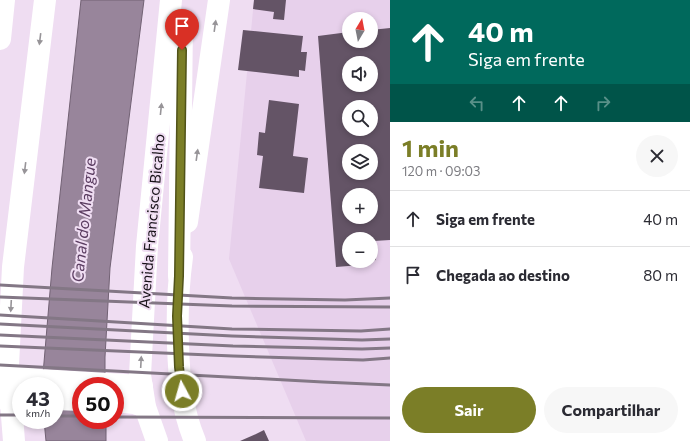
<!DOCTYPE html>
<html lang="pt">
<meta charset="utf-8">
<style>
body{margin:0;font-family:Commissioner,sans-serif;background:#f7f7f7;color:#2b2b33;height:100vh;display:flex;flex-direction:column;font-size:15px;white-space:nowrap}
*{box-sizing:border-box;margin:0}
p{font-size:13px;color:#7c7c81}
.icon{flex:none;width:22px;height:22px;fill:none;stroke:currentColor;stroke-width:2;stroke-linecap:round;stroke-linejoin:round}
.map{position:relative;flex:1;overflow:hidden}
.drawer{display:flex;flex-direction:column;background:#fff;width:300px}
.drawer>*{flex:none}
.guide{background:#00695c;color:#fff;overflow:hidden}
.needle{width:26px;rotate:10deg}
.buttons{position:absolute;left:342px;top:12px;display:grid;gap:8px}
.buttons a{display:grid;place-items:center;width:36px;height:36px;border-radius:50%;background:#fff;box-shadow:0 2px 6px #0003;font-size:20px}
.speed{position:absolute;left:12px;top:377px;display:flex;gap:8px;font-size:20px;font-weight:700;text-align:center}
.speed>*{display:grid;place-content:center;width:52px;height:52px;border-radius:50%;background:#fff;box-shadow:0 2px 6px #0003;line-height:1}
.speed small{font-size:10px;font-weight:400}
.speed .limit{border:6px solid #d22;background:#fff;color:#111}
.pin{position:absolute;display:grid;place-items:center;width:34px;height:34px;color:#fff;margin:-41px -17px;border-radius:50% 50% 50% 0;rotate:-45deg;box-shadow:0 0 4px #0007}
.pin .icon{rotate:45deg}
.me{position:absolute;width:44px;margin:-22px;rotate:354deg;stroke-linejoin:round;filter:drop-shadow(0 0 3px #0008)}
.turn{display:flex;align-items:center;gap:14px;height:84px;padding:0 12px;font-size:18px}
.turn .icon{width:52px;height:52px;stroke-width:2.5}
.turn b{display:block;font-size:28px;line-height:34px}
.lanes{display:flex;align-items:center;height:38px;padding:0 12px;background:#0003;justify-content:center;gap:20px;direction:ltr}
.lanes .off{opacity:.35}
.round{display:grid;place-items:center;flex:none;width:42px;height:42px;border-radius:21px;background:#f7f7f7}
.head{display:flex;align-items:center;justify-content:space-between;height:68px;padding:0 12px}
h1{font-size:24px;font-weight:700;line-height:30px;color:#7b7e27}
.primary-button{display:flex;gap:8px;margin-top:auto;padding:8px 12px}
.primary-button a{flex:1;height:46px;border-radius:24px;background:#7b7e27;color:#fff;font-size:16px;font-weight:700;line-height:46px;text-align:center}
.primary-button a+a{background:#f7f7f7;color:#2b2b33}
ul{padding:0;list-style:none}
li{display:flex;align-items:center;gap:12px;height:56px;padding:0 12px;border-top:1px solid #e1e1e2}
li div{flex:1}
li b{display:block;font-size:15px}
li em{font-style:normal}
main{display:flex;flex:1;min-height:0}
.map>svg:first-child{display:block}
.built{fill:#e7d0eb;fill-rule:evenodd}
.water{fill:#98859b;stroke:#726274}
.building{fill:#645466;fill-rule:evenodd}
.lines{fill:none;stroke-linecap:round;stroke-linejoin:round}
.secondary{stroke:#fff;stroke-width:22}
.primary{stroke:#fff;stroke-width:22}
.trunk{stroke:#fff;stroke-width:22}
.rail{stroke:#837785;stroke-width:3}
.oneway{fill:#979498}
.route-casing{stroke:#505219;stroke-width:10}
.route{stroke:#7b7e27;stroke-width:7}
.labels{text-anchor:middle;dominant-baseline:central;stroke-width:4;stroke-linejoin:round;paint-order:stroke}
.street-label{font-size:15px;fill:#181219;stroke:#efddf2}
.water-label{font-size:16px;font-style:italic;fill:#5b3d61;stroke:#efddf2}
</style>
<main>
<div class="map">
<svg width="390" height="441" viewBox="0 0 390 441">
<rect width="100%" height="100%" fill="#efddf2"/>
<!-- built -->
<path class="built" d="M254 0H390V441H306L229 259ZM349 19H371V41H349ZM349 63H371V85H349ZM349 107H371V129H349ZM349 151H371V173H349ZM349 195H371V217H349ZM349 239H371V261H349Z"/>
<!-- water -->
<polygon class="water" points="81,0 144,0 110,268 105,357 105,386 81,386 81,420 106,420 106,441 46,441 44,420 55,420 55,386 42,386 52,268"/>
<!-- building -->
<g class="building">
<polygon points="254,0 286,0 284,20 273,19 274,12 253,9"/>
<path d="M390 28V240L374 241 376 260 371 261V239H349V261H365V262L361 263V265L336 267 318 36 349 32V41H371V30ZM349 63H371V85H349ZM349 107H371V129H349ZM349 151H371V173H349ZM349 195H371V217H349Z"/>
<polygon points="243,30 303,36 301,52 307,52 305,71 299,70 299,77 238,70"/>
<polygon points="269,100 299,104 293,156 308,158 304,193 259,188 263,156 257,155 259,132 265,133"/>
<polygon points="264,430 269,441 240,441 256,434"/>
</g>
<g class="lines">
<!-- secondary -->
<g class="secondary">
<polyline points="187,222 219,0"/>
<path d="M182 257C178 286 177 315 178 345 179 379 182 410 195 441"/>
</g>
<!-- primary -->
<polyline class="primary" points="14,441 8,365 13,267 45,0"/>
<!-- trunk -->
<g class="trunk">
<polyline points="0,39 4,0"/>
<polyline points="179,276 182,22"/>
<polyline points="8,373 24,378 40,380 142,386"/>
<polyline points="55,399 81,400"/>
<polyline points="115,401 134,403 145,407"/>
<polyline points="10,404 21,401"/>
<polyline points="157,441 145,407 140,375 147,246 171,0"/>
</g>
<!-- rail -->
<g class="rail">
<polyline points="0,285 232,298 345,300 390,298"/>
<polyline points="0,297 232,306 390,307"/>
<polyline points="0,315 232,329 361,331 390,329"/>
<polyline points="0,324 232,336 362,340 390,339"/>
<polyline points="0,335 233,346 362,349 390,348"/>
<polyline points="0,346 233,356 363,360 390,358"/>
<polyline points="0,365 323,382 390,385"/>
<polyline points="0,415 21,415"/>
<polyline points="55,416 81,416"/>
<polyline points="115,417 390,418"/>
</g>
</g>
<!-- one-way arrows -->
<defs><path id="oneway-solid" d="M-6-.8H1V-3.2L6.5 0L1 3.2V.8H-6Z"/></defs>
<g class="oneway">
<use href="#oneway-solid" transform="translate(215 26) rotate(-82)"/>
<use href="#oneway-solid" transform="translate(40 39) rotate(97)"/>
<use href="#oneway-solid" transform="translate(161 109) rotate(-84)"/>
<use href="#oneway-solid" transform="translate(197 155) rotate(-82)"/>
<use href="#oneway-solid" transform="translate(25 168) rotate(97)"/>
<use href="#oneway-solid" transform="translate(11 306) rotate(93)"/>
<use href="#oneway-solid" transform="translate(141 362) rotate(-87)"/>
</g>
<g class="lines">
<defs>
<polyline id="route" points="182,391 179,367 177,316 179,276 182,50"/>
</defs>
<!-- route casing -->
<use href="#route" class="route-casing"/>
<!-- route -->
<use href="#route" class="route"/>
</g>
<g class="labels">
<!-- street labels -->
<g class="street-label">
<text transform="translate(151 221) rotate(-85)">Avenida Francisco Bicalho</text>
</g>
<!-- water labels -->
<g class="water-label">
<text transform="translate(83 220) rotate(-84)">Canal do Mangue</text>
</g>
</g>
</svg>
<div class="buttons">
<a><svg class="needle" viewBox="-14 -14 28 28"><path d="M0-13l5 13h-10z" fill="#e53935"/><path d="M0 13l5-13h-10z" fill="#7c7c81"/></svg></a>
<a><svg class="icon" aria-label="sound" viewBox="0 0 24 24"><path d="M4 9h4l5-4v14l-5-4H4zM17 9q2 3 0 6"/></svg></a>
<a><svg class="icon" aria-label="search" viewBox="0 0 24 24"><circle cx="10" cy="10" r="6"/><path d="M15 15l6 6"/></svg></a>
<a><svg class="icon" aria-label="layers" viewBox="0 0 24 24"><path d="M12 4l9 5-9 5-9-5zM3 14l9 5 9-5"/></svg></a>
<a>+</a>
<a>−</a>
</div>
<div class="speed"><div>43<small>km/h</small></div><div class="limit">50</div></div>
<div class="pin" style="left:182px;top:50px;background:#d93025"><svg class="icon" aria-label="arrive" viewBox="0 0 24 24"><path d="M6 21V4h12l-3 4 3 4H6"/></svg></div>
<svg class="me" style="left:182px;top:391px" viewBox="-20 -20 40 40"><circle r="17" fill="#7b7e27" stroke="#fff" stroke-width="3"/><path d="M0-11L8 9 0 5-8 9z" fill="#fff"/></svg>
</div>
<section class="drawer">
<div class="guide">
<div class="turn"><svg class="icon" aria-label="ahead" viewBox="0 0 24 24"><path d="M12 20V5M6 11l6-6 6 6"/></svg><div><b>40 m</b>Siga em frente</div></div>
<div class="lanes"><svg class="icon off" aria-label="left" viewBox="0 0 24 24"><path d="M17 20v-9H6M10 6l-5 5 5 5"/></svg><svg class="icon" aria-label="ahead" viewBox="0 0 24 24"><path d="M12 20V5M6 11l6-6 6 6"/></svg><svg class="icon" aria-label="ahead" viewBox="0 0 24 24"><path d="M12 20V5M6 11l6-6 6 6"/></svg><svg class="icon off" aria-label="right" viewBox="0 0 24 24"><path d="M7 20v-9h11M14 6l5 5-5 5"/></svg></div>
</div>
<div class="head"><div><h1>1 min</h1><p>120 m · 09:03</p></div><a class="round"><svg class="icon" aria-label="close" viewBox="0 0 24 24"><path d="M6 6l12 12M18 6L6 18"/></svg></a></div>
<ul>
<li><svg class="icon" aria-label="ahead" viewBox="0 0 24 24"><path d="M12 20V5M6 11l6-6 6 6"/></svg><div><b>Siga em frente</b></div><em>40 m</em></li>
<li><svg class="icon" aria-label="arrive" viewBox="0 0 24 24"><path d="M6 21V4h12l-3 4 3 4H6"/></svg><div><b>Chegada ao destino</b></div><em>80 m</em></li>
</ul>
<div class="primary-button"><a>Sair</a><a>Compartilhar</a></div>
</section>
</main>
